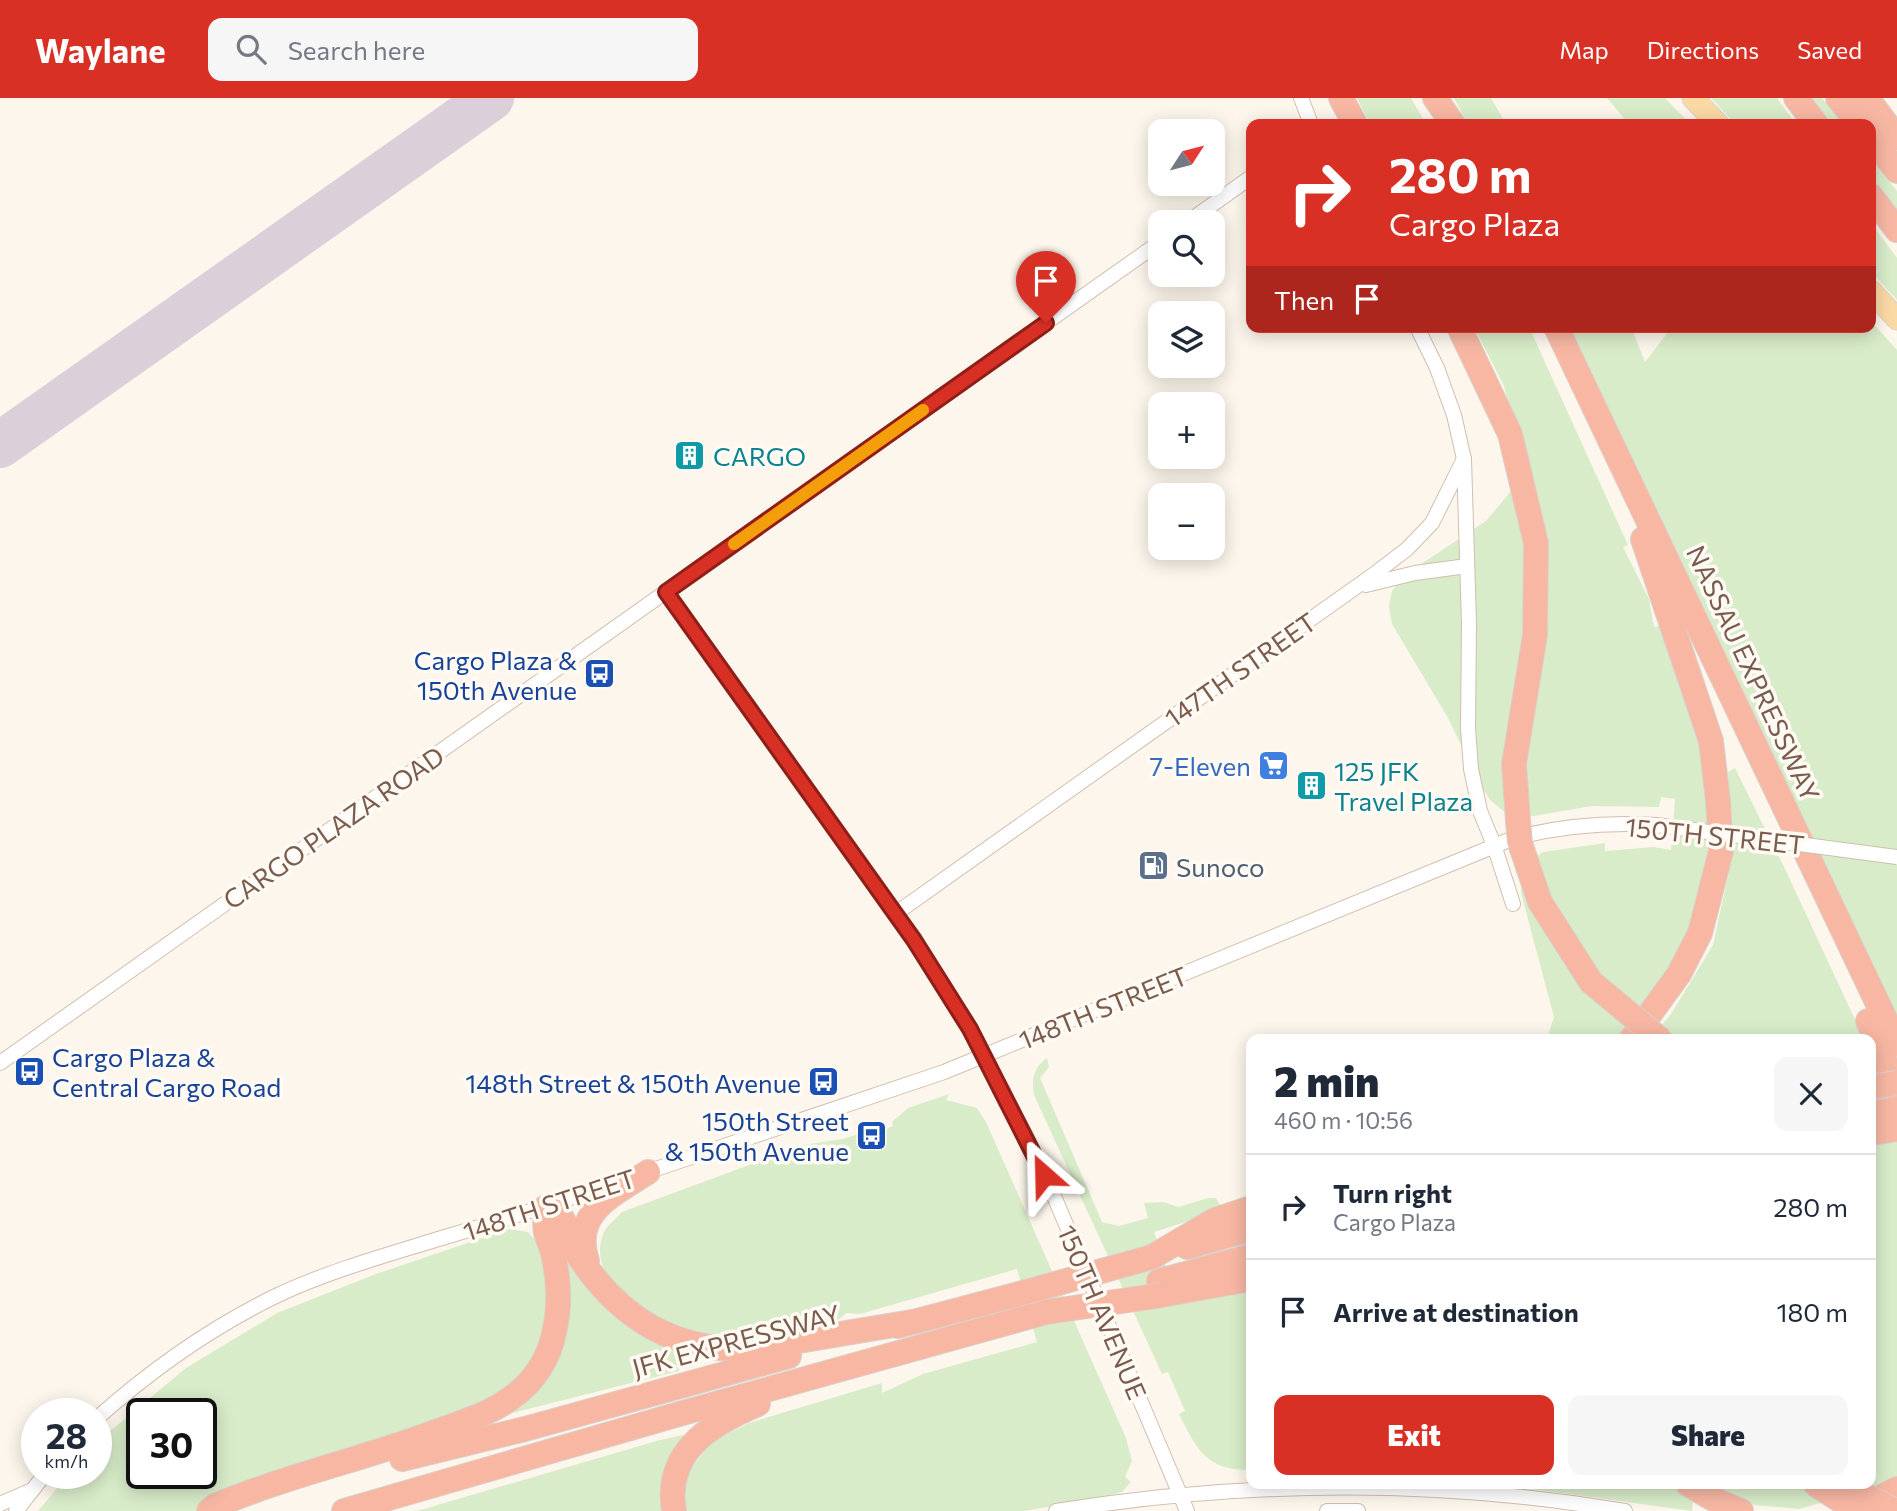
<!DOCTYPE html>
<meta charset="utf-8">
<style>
body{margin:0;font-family:Commissioner,sans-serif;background:#f6f6f7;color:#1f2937;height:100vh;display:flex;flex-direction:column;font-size:26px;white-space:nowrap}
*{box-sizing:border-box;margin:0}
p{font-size:23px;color:#747a83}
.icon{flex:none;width:38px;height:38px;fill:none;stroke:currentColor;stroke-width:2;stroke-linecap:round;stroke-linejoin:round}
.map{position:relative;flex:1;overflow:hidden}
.side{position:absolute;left:1246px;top:936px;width:630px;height:455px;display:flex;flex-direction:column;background:#fff;border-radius:14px;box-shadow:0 4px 18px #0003}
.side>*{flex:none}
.guide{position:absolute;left:1246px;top:21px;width:630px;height:214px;border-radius:14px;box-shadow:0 4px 18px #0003;background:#d93025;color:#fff;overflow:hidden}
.needle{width:46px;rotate:54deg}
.controls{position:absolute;left:1148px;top:21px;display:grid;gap:14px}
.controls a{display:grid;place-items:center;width:77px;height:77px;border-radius:14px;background:#fff;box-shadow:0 4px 18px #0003;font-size:35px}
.speed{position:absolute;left:21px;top:1300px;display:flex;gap:14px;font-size:35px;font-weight:700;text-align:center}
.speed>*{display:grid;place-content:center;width:91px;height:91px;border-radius:50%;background:#fff;box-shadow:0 4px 18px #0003;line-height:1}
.speed small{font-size:18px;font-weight:400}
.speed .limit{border:4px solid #111;border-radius:10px;background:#fff;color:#111}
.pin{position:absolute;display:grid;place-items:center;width:60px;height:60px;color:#fff;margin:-72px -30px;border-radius:50% 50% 50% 0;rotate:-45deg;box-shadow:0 0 7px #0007}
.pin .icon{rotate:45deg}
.me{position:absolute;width:77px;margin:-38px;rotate:335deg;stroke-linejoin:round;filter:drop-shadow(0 0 5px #0008)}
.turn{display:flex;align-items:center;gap:24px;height:147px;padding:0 28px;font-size:32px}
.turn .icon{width:91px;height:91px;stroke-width:2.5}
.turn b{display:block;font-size:49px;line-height:60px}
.then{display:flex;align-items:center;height:66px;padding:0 28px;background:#0003;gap:14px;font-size:26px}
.round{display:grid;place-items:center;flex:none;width:74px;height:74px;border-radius:14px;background:#f6f6f7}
.overview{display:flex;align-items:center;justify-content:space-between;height:119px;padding:0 28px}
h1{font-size:42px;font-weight:800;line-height:52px}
.cta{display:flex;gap:14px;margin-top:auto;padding:14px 28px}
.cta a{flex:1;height:80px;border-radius:14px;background:#d93025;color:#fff;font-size:28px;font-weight:800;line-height:80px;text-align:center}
.cta a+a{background:#f6f6f7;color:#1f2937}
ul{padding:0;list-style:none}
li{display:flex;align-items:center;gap:21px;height:105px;padding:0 28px;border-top:2px solid #e0e1e3}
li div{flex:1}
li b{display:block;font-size:26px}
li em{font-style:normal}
header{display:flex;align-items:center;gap:42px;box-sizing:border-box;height:98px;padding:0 35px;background:#d93025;color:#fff}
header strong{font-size:33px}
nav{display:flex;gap:38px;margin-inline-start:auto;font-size:24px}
.search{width:490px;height:63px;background:#f6f6f7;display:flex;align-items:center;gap:18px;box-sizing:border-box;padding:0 24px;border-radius:14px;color:#747a83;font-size:26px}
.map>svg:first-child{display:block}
.green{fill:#d8ecc9;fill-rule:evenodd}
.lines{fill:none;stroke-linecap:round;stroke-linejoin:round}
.taxiway{stroke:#dbcfda;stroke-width:46}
.minor-casing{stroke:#d1beb0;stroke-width:16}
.primary-casing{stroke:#dad1cd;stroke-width:23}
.motorway-casing{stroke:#dad1cd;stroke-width:26}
.minor{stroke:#fff;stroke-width:14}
.primary{stroke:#fbd9a5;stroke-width:21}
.motorway{stroke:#f7b7a3;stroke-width:24}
.minor-bridge-casing{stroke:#d1beb0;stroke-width:16;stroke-linecap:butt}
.motorway-bridge-casing{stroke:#dad1cd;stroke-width:26;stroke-linecap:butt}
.minor-bridge{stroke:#fff;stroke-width:14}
.motorway-bridge{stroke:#f7b7a3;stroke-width:24}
.route-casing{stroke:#8d1f18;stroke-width:18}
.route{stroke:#d93025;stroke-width:12}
.slow{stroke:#f59e0b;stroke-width:12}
.labels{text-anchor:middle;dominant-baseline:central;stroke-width:7;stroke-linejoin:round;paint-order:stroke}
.culture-label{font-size:26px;fill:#0d838f;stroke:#fffaf3;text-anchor:start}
.transit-label{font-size:26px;fill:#164399;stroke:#fffaf3;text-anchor:end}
.street-label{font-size:26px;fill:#7a5c4d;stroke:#fffaf3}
.shop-label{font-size:26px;fill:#366cbe;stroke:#fffaf3;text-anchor:end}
.service-label{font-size:26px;fill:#4e5e75;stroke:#fffaf3;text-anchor:start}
</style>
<header>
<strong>Waylane</strong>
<div class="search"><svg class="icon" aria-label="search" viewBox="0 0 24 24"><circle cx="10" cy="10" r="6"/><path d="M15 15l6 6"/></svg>Search here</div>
<nav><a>Map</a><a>Directions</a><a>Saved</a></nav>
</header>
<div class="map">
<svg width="1897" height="1413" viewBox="0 0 1897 1413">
<rect width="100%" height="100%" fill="#fdf6ec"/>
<!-- green -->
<g class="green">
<polygon points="1357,0 1411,0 1426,26 1370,26"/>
<polygon points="1454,0 1491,0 1506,26 1468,26"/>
<polygon points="1607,0 1665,0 1690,26 1629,26"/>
<polygon points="1711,0 1777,0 1796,26 1735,26"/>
<polygon points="1807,0 1822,0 1843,26 1826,26"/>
<polygon points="1871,61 1897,93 1897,121 1871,86"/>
<polygon points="1871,125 1897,160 1897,202 1871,174"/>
<polygon points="1871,223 1897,252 1897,924 1570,229 1631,229 1645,264 1672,229 1871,229"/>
<polygon points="1474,229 1529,229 1628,447 1623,449 1649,501 1654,529 1659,528 1705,661 1709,762 1699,820 1675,873 1623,941 1547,941 1554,919 1521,795 1522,777 1530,763 1543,754 1605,745 1605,753 1653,749 1671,752 1675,701 1661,699 1659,709 1592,708 1534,718 1507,716 1490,702 1480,686 1448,620 1392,526 1389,509 1392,493 1403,478 1486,423 1512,392 1520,352 1504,288"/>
<polygon points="1735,670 1786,773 1864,941 1649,942 1671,916 1713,847 1729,773 1728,674"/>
<polygon points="1871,955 1897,1019 1897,1378 1881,1388 1799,1411 1755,1407 1708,1386 1871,1386"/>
<path d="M1047 960 1049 969 1040 980 1102 1124 1119 1128 1148 1120 1144 1105 1163 1104 1179 1109 1208 1100H1216L1223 1112 1154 1134 1179 1206 1251 1194V1372C1207 1373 1197 1352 1179 1316L1185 1313 1168 1274 1162 1276 1034 997C1031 981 1034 969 1047 960Z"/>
<path d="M949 996 946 1002 977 1010 986 1024 1126 1340 1132 1363 1125 1379 1131 1384 1122 1394 1100 1400 1024 1413H684L687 1376 711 1344 749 1325 882 1285V1295L923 1276 1037 1244 1017 1171 860 1216 846 1215C837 1226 822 1227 808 1231 777 1238 744 1247 712 1241 669 1234 580 1189 604 1134 607 1127 617 1120 622 1114L803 1047 843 1041 858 1036 859 1043 893 1028 892 1024 908 1010Z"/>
<path d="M509 1131 528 1134 542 1150 548 1185 545 1240 526 1278 494 1305 195 1413H38L69 1376H96V1345L186 1270 277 1215 376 1176ZM142 1316H201V1376H142Z"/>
<path d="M560 1141C591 1195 617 1235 680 1254L679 1273 500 1318 552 1268Z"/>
<polygon points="692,1335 664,1413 417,1413 660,1342"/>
<polygon points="1496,1386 1674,1386 1693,1402 1692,1413"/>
</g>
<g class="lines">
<!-- taxiway -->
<polyline class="taxiway" points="0,347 491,0"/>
<defs>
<g id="minor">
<polyline points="1301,0 1311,26"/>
<polyline points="1188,124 1251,79"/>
<polyline points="1417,229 1437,270 1454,317 1464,361 1469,525 1468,630 1471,671 1480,713 1494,747 1513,806"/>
<polyline points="1366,487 1415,475 1467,468"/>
<polyline points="666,493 914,842 969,931 1025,1036 1051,1091 1187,1413"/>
<polyline points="895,816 1373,477 1407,451 1432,425 1464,361"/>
<polyline points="0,965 1160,144"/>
<path d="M644 1075 944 974 1514 740C1561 728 1608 724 1656 727"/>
<path d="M96 1321C151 1272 213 1228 280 1196 330 1173 383 1158 435 1142 497 1124 557 1105 618 1084"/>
<polyline points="0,1406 30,1393"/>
<polyline points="16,1413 45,1376"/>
<path d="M1056 1413C1244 1383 1437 1381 1625 1413"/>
<polyline points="1327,1413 1358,1413"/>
</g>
<g id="primary">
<polyline points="1693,0 1718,26"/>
<polyline points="1871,193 1897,221"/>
</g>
<g id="motorway">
<polyline points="1341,0 1355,26"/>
<polyline points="1435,0 1453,26"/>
<polyline points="1796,0 1816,26"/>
<polyline points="1838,0 1860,26"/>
<polyline points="1867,0 1897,40"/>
<polyline points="1871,40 1897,73"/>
<polyline points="1871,98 1897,132"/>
<polyline points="1459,229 1510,336 1536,445 1535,537 1514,666 1518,723"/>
<polyline points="1556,229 1897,946"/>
<polyline points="1520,745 1540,804 1591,884"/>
<polyline points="1868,923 1897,991"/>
<polyline points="1631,942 1679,876 1700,835 1721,753 1718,703 1711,643 1643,441"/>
<polyline points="1871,1015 1897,1011"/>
<polyline points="1871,1035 1897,1031"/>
<polyline points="1187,1149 1251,1131"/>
<polyline points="1152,1159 1215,1122 1251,1110"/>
<path d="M587 1163C571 1114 613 1097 648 1074"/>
<polyline points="1159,1183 1251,1158"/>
<polyline points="1167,1196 1251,1181"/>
<polyline points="898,1228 1026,1194"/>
<polyline points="402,1361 525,1331 789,1258"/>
<polyline points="1688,1386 1715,1402 1741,1413"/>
<polyline points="1860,1410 1897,1391"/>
<path d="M209 1413 215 1408C288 1377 364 1361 438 1333 462 1324 490 1316 511 1300 533 1285 549 1261 554 1235 560 1210 559 1181 553 1155 551 1148 548 1142 546 1135 544 1127 546 1117 546 1109 550 1111 557 1114 560 1117 568 1128 571 1145 578 1157 619 1220 674 1254 750 1251L912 1224"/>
<polyline points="344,1413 679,1316 1046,1214"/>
<path d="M674 1413C664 1353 711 1326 758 1306"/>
</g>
</defs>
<!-- minor casing -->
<use href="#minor" class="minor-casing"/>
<!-- primary casing -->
<use href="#primary" class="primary-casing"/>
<!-- motorway casing -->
<use href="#motorway" class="motorway-casing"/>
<!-- minor -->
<use href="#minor" class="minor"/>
<!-- primary -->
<use href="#primary" class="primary"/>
<!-- motorway -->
<use href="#motorway" class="motorway"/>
<defs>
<polyline id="minor-bridge" points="1656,727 1897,759"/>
<g id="motorway-bridge">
<polyline points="1518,723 1520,745"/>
<polyline points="1591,884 1661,942"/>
<polyline points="1871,989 1897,985"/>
<polyline points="1026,1194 1152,1159"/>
<polyline points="1046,1214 1163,1197"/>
<polyline points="1815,1386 1857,1413"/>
<polyline points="1843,1386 1895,1413"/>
</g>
</defs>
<!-- minor-bridge casing -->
<use href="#minor-bridge" class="minor-bridge-casing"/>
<!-- motorway-bridge casing -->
<use href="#motorway-bridge" class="motorway-bridge-casing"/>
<!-- minor-bridge -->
<use href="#minor-bridge" class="minor-bridge"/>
<!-- motorway-bridge -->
<use href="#motorway-bridge" class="motorway-bridge"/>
</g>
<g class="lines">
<defs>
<polyline id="route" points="1044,1077 970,931 914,842 666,494 1046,225"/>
</defs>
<!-- route casing -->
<use href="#route" class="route-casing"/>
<!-- route -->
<use href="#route" class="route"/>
<!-- slow -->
<polyline class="slow" points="734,446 923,312"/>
</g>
<!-- icons -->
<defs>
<symbol id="building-square" viewBox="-11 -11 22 22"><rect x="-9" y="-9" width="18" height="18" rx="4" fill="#0f9aa8" stroke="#fffaf3"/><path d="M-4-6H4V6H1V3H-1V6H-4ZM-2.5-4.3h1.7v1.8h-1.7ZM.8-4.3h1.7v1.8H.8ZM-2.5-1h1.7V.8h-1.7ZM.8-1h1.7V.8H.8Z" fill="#fff"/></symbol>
<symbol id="bus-square" viewBox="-11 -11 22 22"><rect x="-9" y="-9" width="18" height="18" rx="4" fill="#1a4fb4" stroke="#fffaf3"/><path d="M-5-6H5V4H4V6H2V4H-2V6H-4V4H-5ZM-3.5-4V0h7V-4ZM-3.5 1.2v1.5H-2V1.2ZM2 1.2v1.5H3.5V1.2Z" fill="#fff"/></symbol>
<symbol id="supermarket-square" viewBox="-11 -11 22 22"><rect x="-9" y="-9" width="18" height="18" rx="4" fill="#3f7fe0" stroke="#fffaf3"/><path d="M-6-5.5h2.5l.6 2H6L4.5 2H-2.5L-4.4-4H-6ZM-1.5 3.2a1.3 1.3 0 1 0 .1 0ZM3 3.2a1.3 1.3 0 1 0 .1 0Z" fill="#fff"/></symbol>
<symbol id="fuel-square" viewBox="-11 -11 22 22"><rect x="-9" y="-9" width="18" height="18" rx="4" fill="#5c6f8a" stroke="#fffaf3"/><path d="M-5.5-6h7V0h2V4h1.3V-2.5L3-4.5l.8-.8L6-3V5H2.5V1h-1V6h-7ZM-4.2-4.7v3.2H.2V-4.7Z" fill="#fff"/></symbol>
</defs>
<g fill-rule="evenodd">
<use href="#building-square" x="672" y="340" width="35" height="35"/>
<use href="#bus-square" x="582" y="558" width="35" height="35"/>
<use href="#supermarket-square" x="1256" y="650" width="35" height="35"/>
<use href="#building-square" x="1294" y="670" width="35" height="35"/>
<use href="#fuel-square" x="1136" y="750" width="35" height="35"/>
<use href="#bus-square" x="12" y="956" width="35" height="35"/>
<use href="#bus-square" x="806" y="966" width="35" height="35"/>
<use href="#bus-square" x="854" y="1020" width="35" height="35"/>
</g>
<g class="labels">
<!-- culture labels -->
<g class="culture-label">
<text x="713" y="357">CARGO</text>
<text x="1334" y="672">125 JFK<tspan x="1334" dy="30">Travel Plaza</tspan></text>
</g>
<!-- transit labels -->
<g class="transit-label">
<text x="577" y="561">Cargo Plaza &amp;<tspan x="577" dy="30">150th Avenue</tspan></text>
<text x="52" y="958" text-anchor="start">Cargo Plaza &amp;<tspan x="52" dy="30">Central Cargo Road</tspan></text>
<text x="801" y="984">148th Street &amp; 150th Avenue</text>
<text x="849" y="1022">150th Street<tspan x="849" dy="30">&amp; 150th Avenue</tspan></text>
</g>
<!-- street labels -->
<g class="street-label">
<text transform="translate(1240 571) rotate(-35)">147TH STREET</text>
<text transform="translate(1754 575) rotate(65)">NASSAU EXPRESSWAY</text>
<text transform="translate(333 729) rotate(-35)">CARGO PLAZA ROAD</text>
<text transform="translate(1715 737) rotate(6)">150TH STREET</text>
<text transform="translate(1103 909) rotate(-22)">148TH STREET</text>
<text transform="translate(549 1106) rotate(-18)">148TH STREET</text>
<text transform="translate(1103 1214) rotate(67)">150TH AVENUE</text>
<text transform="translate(736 1242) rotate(-15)">JFK EXPRESSWAY</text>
</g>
<!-- shop labels -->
<g class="shop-label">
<text x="1251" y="667">7-Eleven</text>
</g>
<!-- service labels -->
<g class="service-label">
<text x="1176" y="768">Sunoco</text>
</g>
</g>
</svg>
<div class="controls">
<a><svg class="needle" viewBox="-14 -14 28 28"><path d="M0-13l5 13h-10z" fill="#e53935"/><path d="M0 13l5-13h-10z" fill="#747a83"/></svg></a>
<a><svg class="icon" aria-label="search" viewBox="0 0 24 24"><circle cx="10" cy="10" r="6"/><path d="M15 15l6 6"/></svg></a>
<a><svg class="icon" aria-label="layers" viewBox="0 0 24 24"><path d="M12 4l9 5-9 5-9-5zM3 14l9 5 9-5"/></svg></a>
<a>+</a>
<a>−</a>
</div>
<div class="speed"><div>28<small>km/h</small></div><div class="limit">30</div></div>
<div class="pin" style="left:1046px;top:225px;background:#d93025"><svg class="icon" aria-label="arrive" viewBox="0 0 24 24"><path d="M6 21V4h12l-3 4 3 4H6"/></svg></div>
<svg class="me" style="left:1044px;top:1077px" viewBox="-20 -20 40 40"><path d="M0-17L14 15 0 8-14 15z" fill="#d93025" stroke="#fff" stroke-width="4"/></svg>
<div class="guide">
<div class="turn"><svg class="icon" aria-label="right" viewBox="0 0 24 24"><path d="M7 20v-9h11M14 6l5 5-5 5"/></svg><div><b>280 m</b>Cargo Plaza</div></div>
<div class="then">Then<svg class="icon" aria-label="arrive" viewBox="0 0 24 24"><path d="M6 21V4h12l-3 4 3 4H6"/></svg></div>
</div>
<section class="side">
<div class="overview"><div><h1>2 min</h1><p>460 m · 10:56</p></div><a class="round"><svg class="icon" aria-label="close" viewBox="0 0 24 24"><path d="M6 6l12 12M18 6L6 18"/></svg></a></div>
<ul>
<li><svg class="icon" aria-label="right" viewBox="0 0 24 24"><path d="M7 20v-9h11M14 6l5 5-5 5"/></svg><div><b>Turn right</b><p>Cargo Plaza</p></div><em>280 m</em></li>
<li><svg class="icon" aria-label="arrive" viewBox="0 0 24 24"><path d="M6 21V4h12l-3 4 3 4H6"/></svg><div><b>Arrive at destination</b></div><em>180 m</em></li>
</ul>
<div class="cta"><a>Exit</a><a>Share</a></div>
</section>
</div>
